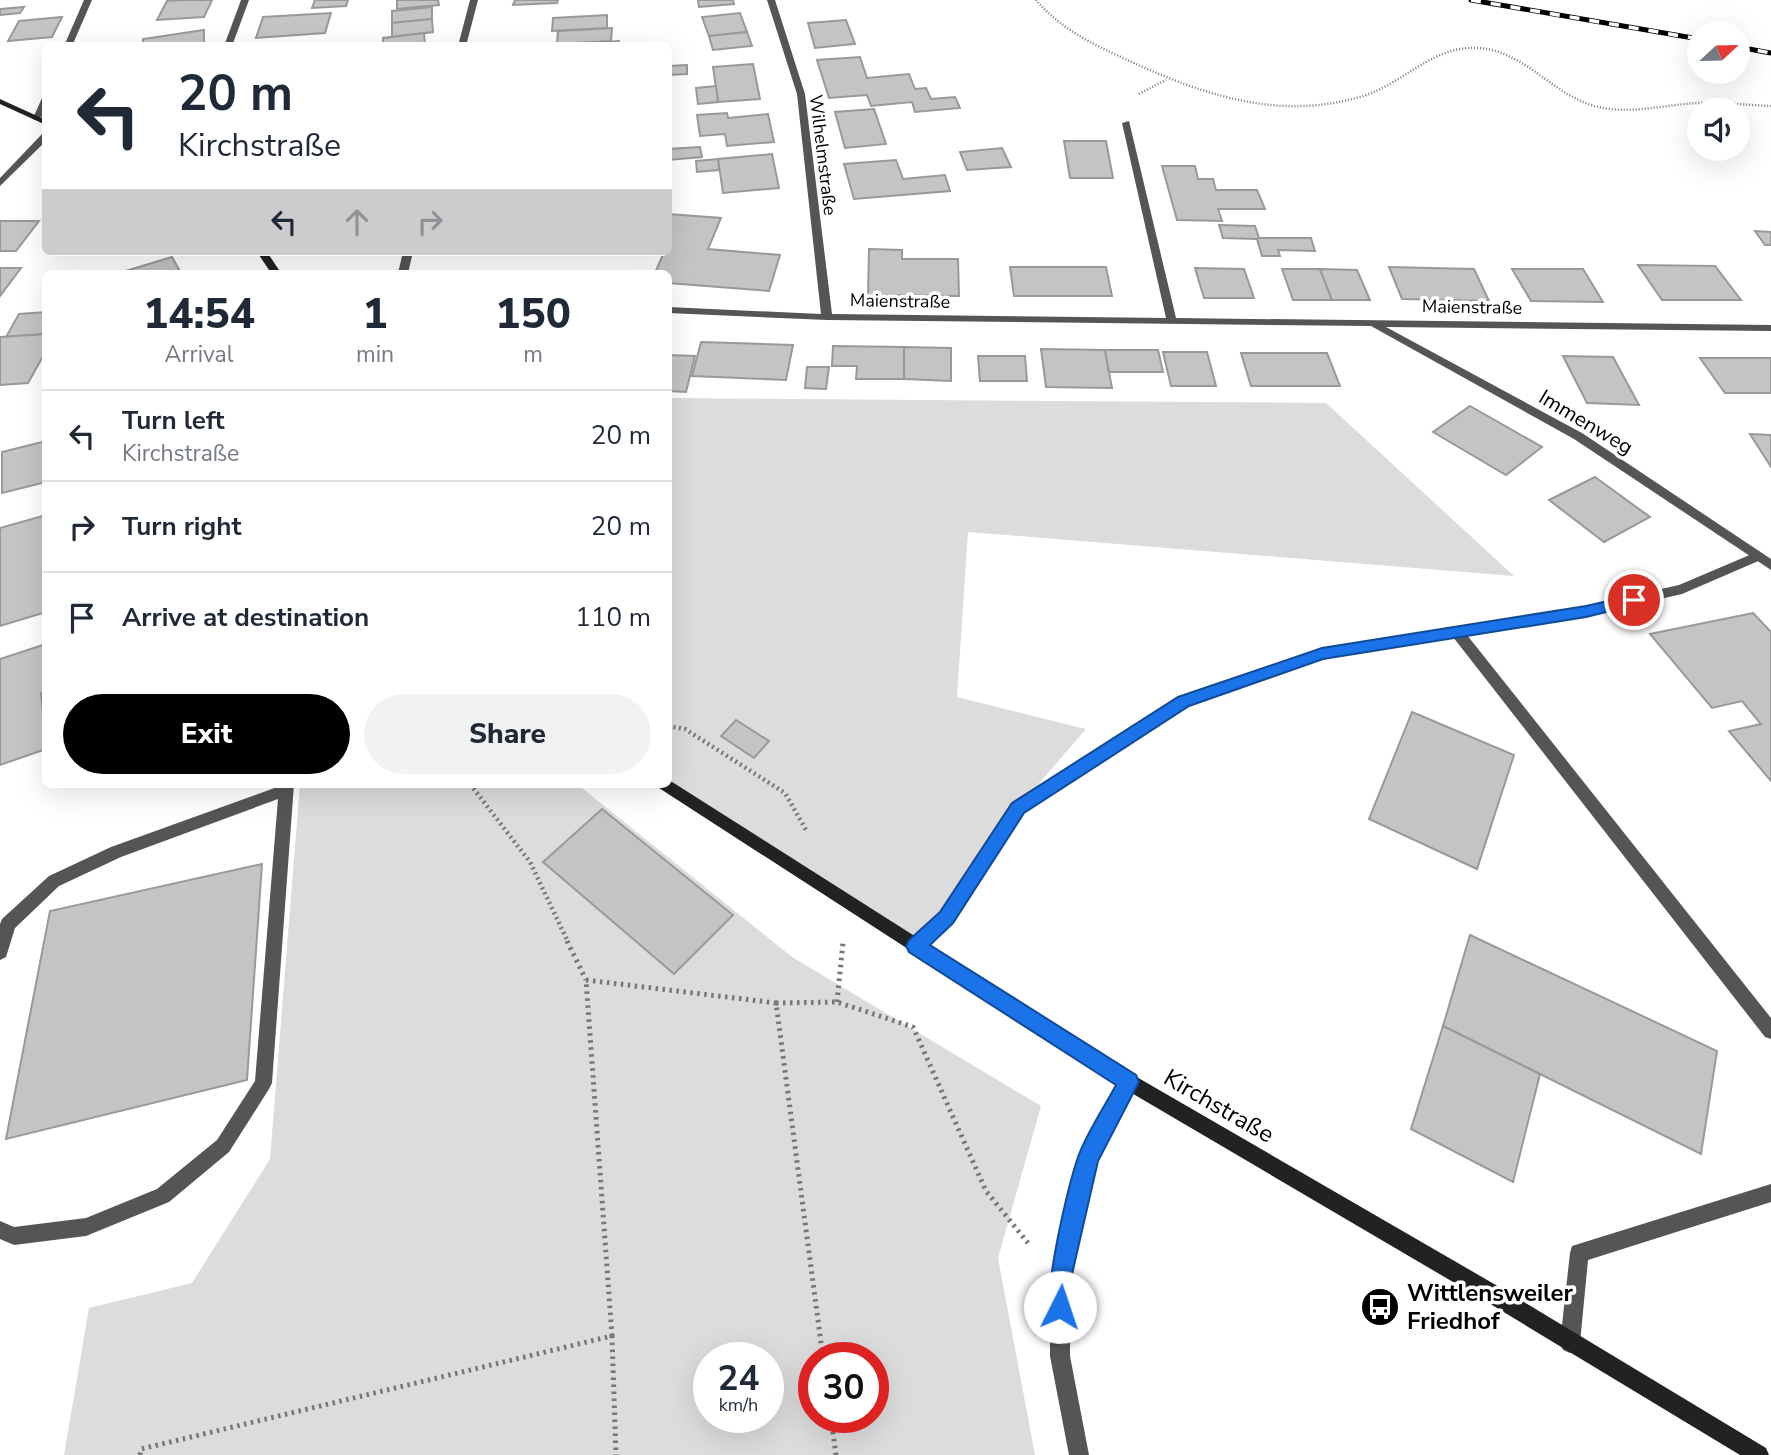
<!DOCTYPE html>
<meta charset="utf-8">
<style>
body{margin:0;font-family:"Nunito Sans",sans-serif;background:#f2f2f3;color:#1f2937;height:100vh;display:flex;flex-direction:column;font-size:26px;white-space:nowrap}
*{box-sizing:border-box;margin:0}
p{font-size:23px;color:#747a83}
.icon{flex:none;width:38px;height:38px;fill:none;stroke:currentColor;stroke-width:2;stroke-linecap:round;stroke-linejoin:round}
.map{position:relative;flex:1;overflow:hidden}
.side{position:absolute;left:42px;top:270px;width:630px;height:518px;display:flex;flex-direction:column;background:#fff;border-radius:10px;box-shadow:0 7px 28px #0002}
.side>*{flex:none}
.hud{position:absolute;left:42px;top:42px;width:630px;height:214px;border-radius:10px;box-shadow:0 7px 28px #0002;background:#fff;color:#1f2937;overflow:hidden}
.needle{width:46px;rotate:68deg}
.buttons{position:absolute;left:1687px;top:21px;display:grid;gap:14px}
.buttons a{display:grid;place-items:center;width:63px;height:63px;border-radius:50%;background:#fff;box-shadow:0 7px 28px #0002;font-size:35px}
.speed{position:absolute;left:693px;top:1342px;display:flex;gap:14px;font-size:35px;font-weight:700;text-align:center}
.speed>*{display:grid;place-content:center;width:91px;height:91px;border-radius:50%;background:#fff;box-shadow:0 7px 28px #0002;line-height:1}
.speed small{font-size:18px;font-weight:400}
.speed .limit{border:10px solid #d22;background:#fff;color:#111}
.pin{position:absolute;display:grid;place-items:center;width:60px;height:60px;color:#fff;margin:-30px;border:4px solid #fff;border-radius:50%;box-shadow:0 2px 7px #0007}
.me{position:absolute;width:77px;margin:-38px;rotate:4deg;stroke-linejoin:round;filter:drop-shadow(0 0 5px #0008)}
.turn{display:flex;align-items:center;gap:24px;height:147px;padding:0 21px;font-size:32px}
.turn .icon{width:91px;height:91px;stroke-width:2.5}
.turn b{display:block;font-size:49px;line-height:60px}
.lanes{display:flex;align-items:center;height:66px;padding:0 21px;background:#0003;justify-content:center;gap:35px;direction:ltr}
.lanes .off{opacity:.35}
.eta{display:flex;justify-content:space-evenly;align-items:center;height:119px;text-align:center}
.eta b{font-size:42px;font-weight:800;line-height:49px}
.cta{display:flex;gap:14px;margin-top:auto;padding:14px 21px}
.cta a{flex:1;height:80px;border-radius:42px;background:#000;color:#fff;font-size:28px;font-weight:800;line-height:80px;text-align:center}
.cta a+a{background:#f2f2f3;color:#1f2937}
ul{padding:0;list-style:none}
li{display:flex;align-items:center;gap:21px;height:91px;padding:0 21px;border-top:2px solid #e0e1e3}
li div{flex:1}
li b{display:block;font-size:26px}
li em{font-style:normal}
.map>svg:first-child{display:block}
.green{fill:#dcdcdc;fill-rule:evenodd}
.building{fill:#c4c4c4;stroke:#999;stroke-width:2}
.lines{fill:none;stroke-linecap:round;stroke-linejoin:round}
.path-far2{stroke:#777;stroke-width:2.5;stroke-dasharray:1 2;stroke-linecap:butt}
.path-far1{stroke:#777;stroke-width:4.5;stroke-dasharray:2 3.5;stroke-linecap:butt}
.path{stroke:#777;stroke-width:5;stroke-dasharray:2.5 4.5;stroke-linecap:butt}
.lane{fill:#555;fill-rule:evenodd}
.street{fill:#555;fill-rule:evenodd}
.secondary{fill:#222;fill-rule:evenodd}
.rail-casing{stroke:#000;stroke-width:5}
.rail{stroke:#fff;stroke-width:3.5;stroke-dasharray:10;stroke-linecap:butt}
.route{fill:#1a73e8;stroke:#114b97;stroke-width:2}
.labels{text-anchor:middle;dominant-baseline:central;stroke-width:7;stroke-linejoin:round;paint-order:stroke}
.far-street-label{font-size:18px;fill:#000;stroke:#fff}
.street-label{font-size:21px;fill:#000;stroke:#fff}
.near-street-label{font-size:24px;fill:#000;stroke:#fff}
.near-poi-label{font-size:24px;font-weight:bold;fill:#000;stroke:#fff;text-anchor:start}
</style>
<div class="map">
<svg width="1771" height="1455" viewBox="0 0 1771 1455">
<rect width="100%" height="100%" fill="#fff"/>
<!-- green -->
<g class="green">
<polygon points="669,398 1326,403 1514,576 968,532 957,697 1086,729 1018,808 947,918 916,946 668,784"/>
<path d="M300 784H577L792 957 1041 1106 998 1258 1035 1455H64L89 1308 192 1283 270 1159ZM709 1358H768V1418H709ZM814 1358H873V1418H814Z"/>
</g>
<!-- building -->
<g class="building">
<polygon points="183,0 212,0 204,17 157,20 167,1"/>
<polygon points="315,0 348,0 346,6 312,8"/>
<polygon points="397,0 438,0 439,5 397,9"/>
<polygon points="515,0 558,0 557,3 513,5"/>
<polygon points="698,0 733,0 734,4 699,7"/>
<polygon points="24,7 20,13 0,15 0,9"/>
<polygon points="432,7 432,19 392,23 392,11"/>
<polygon points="331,13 325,33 256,38 263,17"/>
<polygon points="740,13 747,32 709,36 702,17"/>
<polygon points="607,15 607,28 552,31 553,18"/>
<polygon points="62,17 52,37 8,41 19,21"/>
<polygon points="432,19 433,32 392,37 392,23"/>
<polygon points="846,20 855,44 815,48 808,23"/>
<polygon points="612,28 611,41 557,44 558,31"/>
<polygon points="204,30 204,46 143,46 143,39"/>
<polygon points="747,32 752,46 713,50 709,36"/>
<polygon points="424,33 425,46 383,46 383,38"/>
<polygon points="619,41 619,46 562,46 562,45"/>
<polygon points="860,57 867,78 909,74 915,89 926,88 931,99 955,97 960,108 915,112 912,102 871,106 867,95 829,98 817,60"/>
<polygon points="753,64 760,99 718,102 713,67"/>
<polygon points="687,65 687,74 668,75 668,66"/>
<polygon points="716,86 718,102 698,104 696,88"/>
<polygon points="874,109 886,144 845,148 835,112"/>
<polygon points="727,113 728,118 768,114 774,142 727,146 725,134 700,136 697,115"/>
<polygon points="1064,141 1106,141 1113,178 1070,178"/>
<polygon points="700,147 702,157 668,160 668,149"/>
<polygon points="1002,148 1011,167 967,170 960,152"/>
<polygon points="772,154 779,188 723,193 718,159"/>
<polygon points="718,159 719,170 697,172 696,161"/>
<polygon points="896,160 903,179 945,175 950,191 854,199 844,164"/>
<polygon points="1162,166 1195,166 1198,179 1213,179 1216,190 1257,190 1265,209 1218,209 1222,221 1177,220"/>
<polygon points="668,214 721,218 708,249 780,255 769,291 668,283 668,273 655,273 664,252 668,252"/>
<polygon points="0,221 39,221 16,251 0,251"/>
<polygon points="1219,225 1255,226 1259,238 1311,238 1315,251 1278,250 1280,256 1262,256 1257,239 1223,238"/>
<polygon points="1755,231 1771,232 1771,245 1765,245"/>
<polygon points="869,249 902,250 902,259 958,259 959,296 868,295"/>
<polygon points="172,257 181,273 119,273"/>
<polygon points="1638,265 1715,266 1741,300 1662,300"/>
<polygon points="1010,267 1106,267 1112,296 1014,296"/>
<polygon points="1389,267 1474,269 1489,301 1402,299"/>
<polygon points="0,268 21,268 0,296"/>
<polygon points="1195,268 1244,269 1254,298 1204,298"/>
<polygon points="1282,269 1320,269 1332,300 1293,300"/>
<polygon points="1320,269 1357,270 1370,300 1332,300"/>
<polygon points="1512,269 1583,269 1603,302 1531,301"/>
<polygon points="46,312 46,334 6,337 19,314"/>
<polygon points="46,334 46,351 28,383 0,385 0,337"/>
<polygon points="701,342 793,345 786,380 692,376"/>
<polygon points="833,346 904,347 904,379 856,379 857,366 832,366"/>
<polygon points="904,347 951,348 951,381 904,379"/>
<polygon points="1041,349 1105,350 1112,388 1046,387"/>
<polygon points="1105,350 1158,350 1163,372 1109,372"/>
<polygon points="1163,352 1207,352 1216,386 1171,386"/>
<polygon points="1241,353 1327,353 1340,386 1251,386"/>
<polygon points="668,355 695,356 686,392 668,391"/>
<polygon points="978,356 1025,356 1027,381 980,381"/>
<polygon points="1563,356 1613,357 1639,405 1587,403"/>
<polygon points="1700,358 1771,358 1771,393 1725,393"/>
<polygon points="807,367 829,367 826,389 805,388"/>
<polygon points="1470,406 1542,447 1506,475 1433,432"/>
<polygon points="1750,434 1771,435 1771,467"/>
<polygon points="46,441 46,482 2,493 2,452"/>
<polygon points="1595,477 1650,517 1604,542 1549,500"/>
<polygon points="46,515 46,577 43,578 46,612 0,626 0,528"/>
<polygon points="1753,613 1771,632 1771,781 1729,731 1761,724 1742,701 1712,708 1650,634"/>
<polygon points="46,644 46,691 41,693 46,749 0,765 0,659"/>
<polygon points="1412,712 1514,755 1477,869 1369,819"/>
<polygon points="736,720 769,741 754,758 721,736"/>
<polygon points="602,809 733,915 674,974 543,862"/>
<polygon points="262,864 247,1080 6,1139 50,911"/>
<polygon points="1470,935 1717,1051 1701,1154 1443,1026"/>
<polygon points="1443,1026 1540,1074 1513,1182 1411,1129"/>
</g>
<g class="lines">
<!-- path-far2 -->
<g class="path-far2">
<path d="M1036 0C1060 28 1090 43 1123 58 1200 94 1279 122 1363 96 1405 83 1432 45 1479 48 1523 51 1551 92 1591 105 1626 116 1662 105 1697 103 1722 102 1746 105 1771 106"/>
<polyline points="1139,94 1166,80"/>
</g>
<!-- path-far1 -->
<g class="path-far1">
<polyline points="668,726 685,729 785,793 806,830"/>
<polyline points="470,784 530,862 568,942"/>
</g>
<!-- path -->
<g class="path">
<polyline points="567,941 586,980"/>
<polyline points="837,1002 843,943"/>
<polyline points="776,1003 837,1002 913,1027 986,1191 1028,1243"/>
<polyline points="612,1336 586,980 776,1003 823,1358"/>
<polyline points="831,1418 836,1455"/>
<polyline points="140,1455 141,1449 612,1336 616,1455"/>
</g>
<!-- lane -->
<g class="lane">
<polygon points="43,133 46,133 46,141 0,186 0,178"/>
<polygon points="1759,551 1765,556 1763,559 1682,594 1586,616 1467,635 1771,1018 1771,1039 1765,1037 1453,637 1323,658 1188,706 1023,812 953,923 922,951 916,953 910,951 908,946 910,941 941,913 1013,804 1178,698 1322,648 1586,606 1679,585"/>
<polygon points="280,784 294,784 272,1083 269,1089 229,1152 169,1202 86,1236 14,1245 0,1239 0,1221 14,1227 86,1218 157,1189 217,1140 255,1081 278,799 121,857 59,886 15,928 6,957 0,960 0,924 2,919 49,876 111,847 280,786"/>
<polygon points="1771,1184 1771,1202 1588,1260 1580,1343 1577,1350 1570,1353 1563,1350 1560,1343 1570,1253 1572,1246"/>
</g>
<!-- street -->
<g class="street">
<polygon points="84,0 92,0 72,46 64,46"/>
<polygon points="241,0 249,0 232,46 224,46"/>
<polygon points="470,0 478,0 466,46 458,46"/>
<polygon points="767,0 775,0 805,94 832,314 1166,318 1122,123 1129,121 1176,318 1771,325 1771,331 1386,327 1582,433 1771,559 1771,570 1574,439 1371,326 827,320 668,313 668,307 821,314 797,94"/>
<polygon points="46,96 46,108 41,118 34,120 33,118 42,98"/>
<polygon points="403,252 413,252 408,273 398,273"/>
<polygon points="1129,1073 1135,1076 1138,1082 1096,1160 1070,1283 1070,1356 1089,1455 1069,1455 1050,1356 1050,1283 1079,1158 1123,1076"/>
</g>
<!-- secondary -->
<g class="secondary">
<polygon points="0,99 46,120 46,125 0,104"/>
<polygon points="257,252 267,252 281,273 271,273"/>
<polygon points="669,780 1135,1076 1501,1288 1766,1448 1769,1455 1740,1455 1487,1302 1123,1088 659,788 657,784 668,784"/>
</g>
<defs>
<g id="rail">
<polyline points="1471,0 1699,39"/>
<polyline points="1738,47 1771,53"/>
</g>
</defs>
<!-- rail casing -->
<use href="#rail" class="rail-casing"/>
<!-- rail -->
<use href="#rail" class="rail"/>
</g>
<!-- route -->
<path class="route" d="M1634 595 1639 596 1641 600 1639 604 1586 617 1323 659 1189 706 1024 813 953 923 930 945 1136 1075 1139 1082 1098 1161 1070 1283 1071 1307 1067 1315 1060 1318 1052 1315C1042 1292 1069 1184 1078 1157 1087 1132 1104 1108 1116 1085L909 952 906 946 909 940 940 912 1012 803 1178 697 1322 648 1586 606Z"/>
<!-- icons -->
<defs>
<symbol id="bus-disc" viewBox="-11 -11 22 22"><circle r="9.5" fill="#000" stroke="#fff"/><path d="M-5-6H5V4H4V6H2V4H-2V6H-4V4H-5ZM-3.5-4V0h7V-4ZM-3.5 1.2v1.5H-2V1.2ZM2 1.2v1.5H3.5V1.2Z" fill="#fff"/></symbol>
</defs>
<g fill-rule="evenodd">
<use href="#bus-disc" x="1358" y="1285" width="44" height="44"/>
</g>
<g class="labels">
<!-- far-street labels -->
<g class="far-street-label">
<text transform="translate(823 155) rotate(83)">Wilhelmstraße</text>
<text transform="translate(900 301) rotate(1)">Maienstraße</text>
<text transform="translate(1472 307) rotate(1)">Maienstraße</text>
</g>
<!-- street labels -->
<g class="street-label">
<text transform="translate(1586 422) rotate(31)">Immenweg</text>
</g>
<!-- near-street labels -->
<g class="near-street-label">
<text transform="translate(1219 1106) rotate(30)">Kirchstraße</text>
</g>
<!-- near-poi labels -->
<g class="near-poi-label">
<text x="1407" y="1293">Wittlensweiler<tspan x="1407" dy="28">Friedhof</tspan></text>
</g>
</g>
</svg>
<div class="buttons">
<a><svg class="needle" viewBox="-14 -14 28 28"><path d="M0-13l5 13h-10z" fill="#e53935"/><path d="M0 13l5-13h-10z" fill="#747a83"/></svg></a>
<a><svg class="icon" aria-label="sound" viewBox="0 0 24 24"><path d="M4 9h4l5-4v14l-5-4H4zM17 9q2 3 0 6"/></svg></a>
</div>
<div class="speed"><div>24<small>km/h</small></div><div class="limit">30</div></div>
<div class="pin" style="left:1634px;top:600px;background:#d93025"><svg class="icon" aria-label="arrive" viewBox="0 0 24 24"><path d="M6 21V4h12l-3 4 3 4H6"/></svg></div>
<svg class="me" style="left:1060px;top:1307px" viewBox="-20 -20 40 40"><circle r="19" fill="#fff"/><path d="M0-13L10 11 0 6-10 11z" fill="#1a73e8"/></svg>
<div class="hud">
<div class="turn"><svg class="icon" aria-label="left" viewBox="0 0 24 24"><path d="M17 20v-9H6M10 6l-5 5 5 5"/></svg><div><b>20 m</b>Kirchstraße</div></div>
<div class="lanes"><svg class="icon" aria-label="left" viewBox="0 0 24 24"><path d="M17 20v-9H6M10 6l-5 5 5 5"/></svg><svg class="icon off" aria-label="ahead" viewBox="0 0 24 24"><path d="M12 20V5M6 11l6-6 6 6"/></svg><svg class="icon off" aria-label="right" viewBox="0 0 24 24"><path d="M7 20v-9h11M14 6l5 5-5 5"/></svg></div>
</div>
<section class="side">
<div class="eta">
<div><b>14:54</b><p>Arrival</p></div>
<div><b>1</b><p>min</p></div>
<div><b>150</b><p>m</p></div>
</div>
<ul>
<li><svg class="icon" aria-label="left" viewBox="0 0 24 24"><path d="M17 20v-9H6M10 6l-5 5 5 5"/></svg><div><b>Turn left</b><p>Kirchstraße</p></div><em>20 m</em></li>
<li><svg class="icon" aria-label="right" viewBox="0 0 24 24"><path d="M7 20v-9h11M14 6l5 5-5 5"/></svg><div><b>Turn right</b></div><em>20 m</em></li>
<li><svg class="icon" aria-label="arrive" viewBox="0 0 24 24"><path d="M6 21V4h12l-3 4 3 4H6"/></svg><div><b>Arrive at destination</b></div><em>110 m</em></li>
</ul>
<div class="cta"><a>Exit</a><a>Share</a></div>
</section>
</div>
